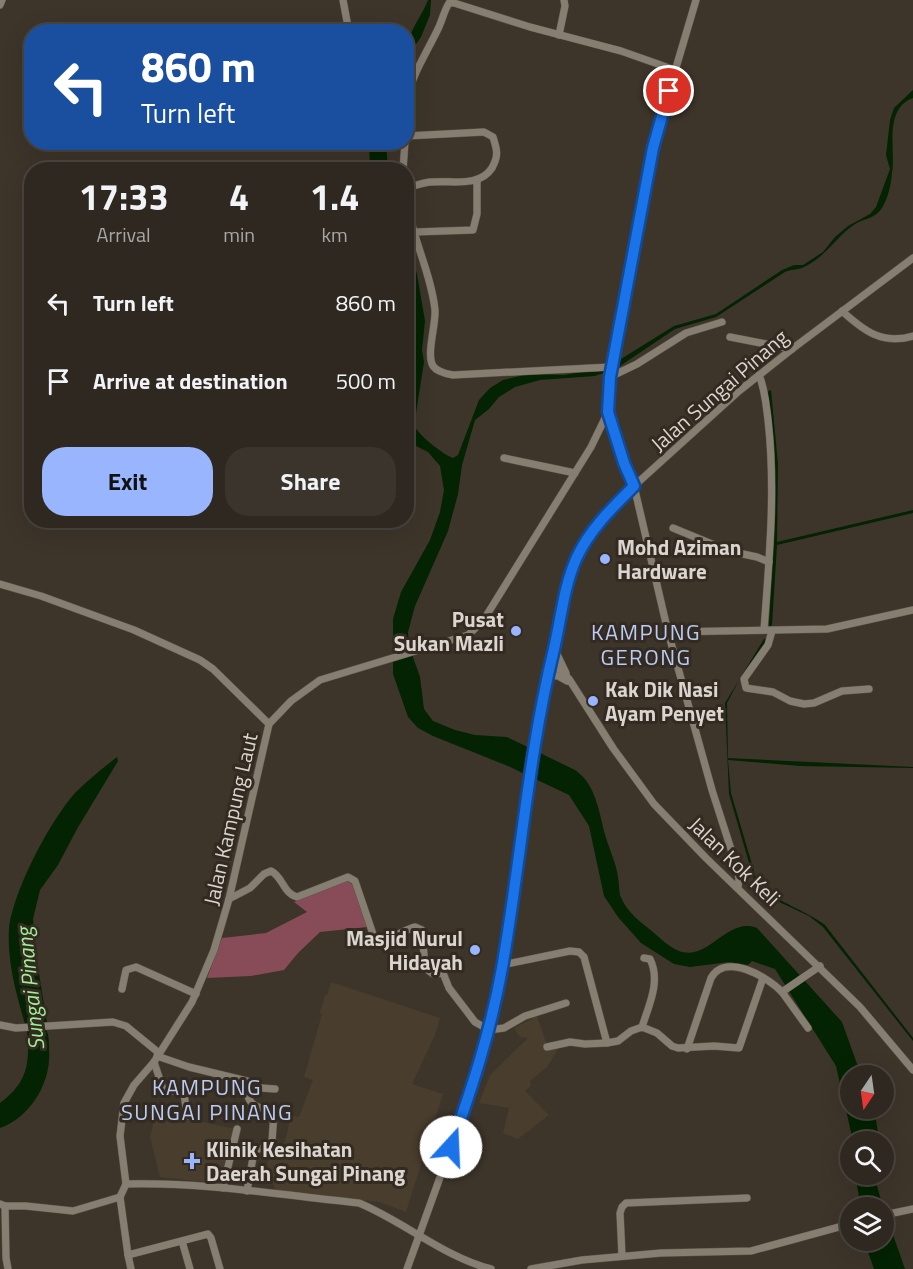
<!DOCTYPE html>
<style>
body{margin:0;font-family:"Titillium Web",sans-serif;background:#3a342d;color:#f1f3f6;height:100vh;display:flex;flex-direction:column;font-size:22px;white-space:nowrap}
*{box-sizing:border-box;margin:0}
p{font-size:20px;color:#a7a6a5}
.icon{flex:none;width:33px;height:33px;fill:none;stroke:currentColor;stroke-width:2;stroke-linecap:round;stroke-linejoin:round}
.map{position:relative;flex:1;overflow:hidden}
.drawer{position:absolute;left:24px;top:162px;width:390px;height:366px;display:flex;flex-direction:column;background:#2e2820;border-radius:24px;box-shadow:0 6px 24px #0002,0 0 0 2px #49443e}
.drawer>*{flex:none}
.top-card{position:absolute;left:24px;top:24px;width:390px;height:126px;border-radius:24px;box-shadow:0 6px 24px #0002,0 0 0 2px #49443e;background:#1a4fa0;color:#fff;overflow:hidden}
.needle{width:39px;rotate:193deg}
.buttons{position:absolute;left:840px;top:1065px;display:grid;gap:12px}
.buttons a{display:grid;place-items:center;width:54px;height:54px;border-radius:50%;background:#2e2820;box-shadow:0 6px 24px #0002,0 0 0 2px #49443e;font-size:30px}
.pin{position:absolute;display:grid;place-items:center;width:51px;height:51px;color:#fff;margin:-26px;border:3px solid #fff;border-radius:50%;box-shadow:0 2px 6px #0007}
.me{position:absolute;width:66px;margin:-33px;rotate:20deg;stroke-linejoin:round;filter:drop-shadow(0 0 4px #0008)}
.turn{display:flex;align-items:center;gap:21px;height:126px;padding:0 18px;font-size:27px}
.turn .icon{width:78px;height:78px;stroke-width:2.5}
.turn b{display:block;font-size:42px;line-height:51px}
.eta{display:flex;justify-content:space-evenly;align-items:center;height:102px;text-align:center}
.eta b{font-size:36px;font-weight:700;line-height:42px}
.primary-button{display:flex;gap:12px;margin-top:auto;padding:12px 18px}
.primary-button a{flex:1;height:69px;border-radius:24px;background:#98b5fd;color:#111;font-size:24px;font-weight:700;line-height:69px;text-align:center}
.primary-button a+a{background:#3a342d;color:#f1f3f6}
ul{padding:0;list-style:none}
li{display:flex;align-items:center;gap:18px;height:78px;padding:0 18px}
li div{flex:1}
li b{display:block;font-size:22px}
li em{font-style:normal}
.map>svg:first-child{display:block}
.built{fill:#493d2d}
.green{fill:#884c58}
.water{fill:#032302}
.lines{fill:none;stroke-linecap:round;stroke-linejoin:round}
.minor-casing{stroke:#5b544a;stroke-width:8}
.minor{stroke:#877e72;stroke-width:7}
.route-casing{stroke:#114b97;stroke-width:15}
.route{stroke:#1a73e8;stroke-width:10}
.poi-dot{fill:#98b5fd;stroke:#332b21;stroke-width:2}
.labels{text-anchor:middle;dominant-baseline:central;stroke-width:6;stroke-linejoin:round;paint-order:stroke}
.street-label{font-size:21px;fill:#dad5ce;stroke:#332b21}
.poi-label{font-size:21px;font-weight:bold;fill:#dad5ce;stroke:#332b21;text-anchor:start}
.neighbourhood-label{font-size:22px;letter-spacing:1.5px;fill:#bacbf4;stroke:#332b21}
.water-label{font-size:22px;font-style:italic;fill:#9df094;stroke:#332b21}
</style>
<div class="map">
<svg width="913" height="1269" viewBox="0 0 913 1269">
<rect width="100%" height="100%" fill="#3d352a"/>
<!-- built -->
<g class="built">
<polygon points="331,982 440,1018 435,1035 412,1084 443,1094 406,1212 380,1202 276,1192 267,1164 274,1148 284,1146 291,1115 299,1117 313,1080 304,1077 322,1014 320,1012 325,995 327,995"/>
<polygon points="537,1016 548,1048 558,1049 547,1067 530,1081 531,1086 525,1091 549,1115 518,1139 503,1133 509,1108 479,1103 490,1075 528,1038 520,1037 514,1028"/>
<polygon points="159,1113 236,1129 222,1184 160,1177 150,1137 155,1116"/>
</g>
<!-- green -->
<polygon class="green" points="347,880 354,886 367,927 320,932 298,953 284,970 251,976 207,978 222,938 266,933 307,912 294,902"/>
<!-- water -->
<g class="water">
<path d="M428 0H431L430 15 421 37 407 57C406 33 420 20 428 0Z"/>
<path d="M913 90V98C883 109 896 150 892 173 891 185 888 198 882 208 875 219 865 218 855 224 837 236 826 256 806 266 800 270 792 269 785 272L716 317 675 329 617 368 595 376 540 380 515 387 499 397 489 409 475 420 462 465 458 494 448 531 415 606 408 632 409 646 420 677 424 709 433 721 455 730 475 735 507 737 575 770C597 785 599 814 606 838 610 851 616 863 618 877 619 883 619 890 620 895 626 912 641 922 653 932 661 939 669 947 679 951 709 962 727 916 757 928L842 1022 861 1075 850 1076V1108L874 1109 878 1132 875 1141H853L836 1066 775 969 752 961 748 965 729 962 690 967 674 964 641 943 618 917 604 896 589 826 569 795 508 766 433 736 418 728 408 717 393 674V619L401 592 430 540 440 512 444 490 440 466 428 452 412 444 407 436V240L417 274 425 321 422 350 424 362 414 426C421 437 441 453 453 458L458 455 479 400 490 388 503 380 529 374 564 375 602 369 621 359 674 326 716 314 782 270 794 265H803L823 252 835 237 848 226 870 214 876 207 890 169 886 155 890 120 894 108Z"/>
<polygon points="369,143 386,143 388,169 370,169"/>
<polygon points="771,390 778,464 777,542 913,510 913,513 777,545 772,625 769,627 775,490 767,392"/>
<path d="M767 638V641L739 680 727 703 728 758 913 767V768L800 766 728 760 731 793 756 878C773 903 801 907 825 925L913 1038V1041L823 927 809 916 773 899 754 880 729 794 725 703 764 639Z"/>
<path d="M117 757 118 761 77 829 58 865 40 890 33 919 36 955 47 1023H41C49 1031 49 1038 49 1049 52 1081 31 1117 0 1128V1103C28 1082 30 1063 27 1030L36 1024H25C16 993 7 961 9 929 13 891 50 821 75 793 88 780 103 768 117 757Z"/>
<polygon points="855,1175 881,1175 875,1179 883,1207 861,1207"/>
<polygon points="884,1209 905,1269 874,1269 864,1241 884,1240"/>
</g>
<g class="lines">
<defs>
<g id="minor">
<polyline points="343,0 349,32"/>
<polyline points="696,0 657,132 610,377 608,412 624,463 634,486 668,632 712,790 737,868 739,878 738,888"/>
<polyline points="0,5 2,0"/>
<polyline points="559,35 565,6 564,0"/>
<polyline points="406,97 409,102 406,131"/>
<path d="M407 98C413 73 427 52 438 29 442 21 444 11 449 3H454L530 27 621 51 675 70"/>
<path d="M406 136 484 132 493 137C497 150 499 155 492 168 479 188 451 180 430 182 422 183 414 186 406 188"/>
<polyline points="403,170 405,142"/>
<path d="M406 197C411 236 431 272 435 310 436 325 426 354 433 366 437 372 447 374 453 375L611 367"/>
<polyline points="415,232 473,230 477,214 477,181"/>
<path d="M842 311C864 331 882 345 913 336"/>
<polyline points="730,337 792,349"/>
<path d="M759 375C765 389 766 404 768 420 776 490 769 561 764 630"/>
<polyline points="610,377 637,364 686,333 722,322"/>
<polyline points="504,458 575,473"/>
<polyline points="673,528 729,551 757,557 769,562"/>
<polyline points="0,584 41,596 134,630 200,660 213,669 269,724"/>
<polyline points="772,631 768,645 744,679 746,688 773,692 790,701 804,704 814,703 842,691 869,689"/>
<polyline points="668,632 827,629 913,610"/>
<polyline points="554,648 566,673"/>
<polyline points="551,661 569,679 613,748 654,804 706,858 860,1007 913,1070"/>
<polyline points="548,675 558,676 567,681"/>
<path d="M229 899 250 888 264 874 271 871C283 877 283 893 297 897L348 877 355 881 374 937 377 940C386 942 404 930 415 927L422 930 425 968 433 974 443 973 449 988 475 1022 489 1030 504 1028 525 1016 566 1003"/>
<polyline points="502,965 570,951 579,952 584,957 607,1043 618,1041 631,1031 642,1027 657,1033 672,1046 678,1048 714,1046 739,1048 763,978"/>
<polyline points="122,989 126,970 136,967 196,994"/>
<polyline points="782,992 808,1028"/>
<polyline points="0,1025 16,1028 113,1022 126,1026 159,1053"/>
<path d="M642 1027C649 1005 661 981 650 959L644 958"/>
<polyline points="547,1047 570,1042 585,1044 607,1043"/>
<path d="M687 1049 711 978C725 952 768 977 782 992L820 966"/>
<polyline points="157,1056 189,1067 247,1081 247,1087 275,1089"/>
<polyline points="154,1062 163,1089 184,1093 187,1116"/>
<path d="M247 1087C246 1106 258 1107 274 1113L272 1141 269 1148 257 1149 254 1152 247 1191"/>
<path d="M126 1184C204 1182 281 1195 359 1203 403 1221 444 1257 491 1269"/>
<polyline points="223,1188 237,1129"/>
<polyline points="0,1204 5,1206 26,1206 73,1211 120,1197"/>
<polyline points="5,1206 6,1258 8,1269"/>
<polyline points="884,1215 913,1209"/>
<polyline points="182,1241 190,1269"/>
<polyline points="128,1255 208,1234 211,1238 220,1269"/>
<polyline points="622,1256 620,1213 622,1207 626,1203 747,1198"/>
<polyline points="131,1269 128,1255 120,1197 126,1184 120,1136 124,1103 134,1085 154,1062 192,1002 214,950 229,899 269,724 291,701 320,680 468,635 483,621 591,447 608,412"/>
<polyline points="407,1269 474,1083 489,1030 502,965 526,789 536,738 563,605 577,558 602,520 634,486 739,391 792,349 913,258"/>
<polyline points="531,1269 582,1260 661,1253 751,1251 850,1224"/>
</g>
</defs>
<!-- minor casing -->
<use href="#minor" class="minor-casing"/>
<!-- minor -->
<use href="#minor" class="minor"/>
</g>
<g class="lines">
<defs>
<path id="route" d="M451 1147C472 1088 491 1030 502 968 521 861 528 755 554 649 561 619 564 585 577 557 590 529 613 507 634 486L624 463 608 412 610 377 653 148 669 91"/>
</defs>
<!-- route casing -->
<use href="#route" class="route-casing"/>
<!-- route -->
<use href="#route" class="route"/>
</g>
<!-- markers -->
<g class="poi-dot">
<circle cx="605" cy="559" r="6"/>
<circle cx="516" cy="631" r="6"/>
<circle cx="593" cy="701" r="6"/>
<circle cx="475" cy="950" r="6"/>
<path d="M189 1152h6v6h6v6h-6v6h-6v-6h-6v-6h6z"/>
</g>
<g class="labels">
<!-- street labels -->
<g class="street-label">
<text transform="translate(719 390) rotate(-41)">Jalan Sungai Pinang</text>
<text transform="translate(230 819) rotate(-77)">Jalan Kampung Laut</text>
<text transform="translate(735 861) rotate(44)">Jalan Kok Keli</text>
</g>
<!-- poi labels -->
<g class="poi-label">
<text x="617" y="547">Mohd Aziman<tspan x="617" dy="24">Hardware</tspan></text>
<text x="504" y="619" text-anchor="end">Pusat<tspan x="504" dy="24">Sukan Mazli</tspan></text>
<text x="605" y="689">Kak Dik Nasi<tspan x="605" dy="24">Ayam Penyet</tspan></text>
<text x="463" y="938" text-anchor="end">Masjid Nurul<tspan x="463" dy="24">Hidayah</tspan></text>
<text x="206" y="1149">Klinik Kesihatan<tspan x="206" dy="24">Daerah Sungai Pinang</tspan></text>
</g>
<!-- neighbourhood labels -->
<g class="neighbourhood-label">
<text x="646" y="632">KAMPUNG<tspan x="646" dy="25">GERONG</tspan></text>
<text x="207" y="1087">KAMPUNG<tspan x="207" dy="25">SUNGAI PINANG</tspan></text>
</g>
<!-- water labels -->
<g class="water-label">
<text transform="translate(30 989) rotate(-96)">Sungai Pinang</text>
</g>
</g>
</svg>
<div class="buttons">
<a><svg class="needle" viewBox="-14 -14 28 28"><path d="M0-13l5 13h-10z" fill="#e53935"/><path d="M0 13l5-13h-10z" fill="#a7a6a5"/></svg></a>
<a><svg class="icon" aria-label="search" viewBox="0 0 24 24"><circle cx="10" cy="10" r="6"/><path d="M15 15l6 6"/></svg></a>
<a><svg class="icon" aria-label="layers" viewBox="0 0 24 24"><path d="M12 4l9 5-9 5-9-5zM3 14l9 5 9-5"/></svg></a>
</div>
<div class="pin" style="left:669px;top:91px;background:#d93025"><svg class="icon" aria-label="arrive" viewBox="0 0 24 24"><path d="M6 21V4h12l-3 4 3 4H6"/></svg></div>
<svg class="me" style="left:451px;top:1147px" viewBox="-20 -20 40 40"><circle r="19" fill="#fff"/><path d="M0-13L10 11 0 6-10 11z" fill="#1a73e8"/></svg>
<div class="top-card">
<div class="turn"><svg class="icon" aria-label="left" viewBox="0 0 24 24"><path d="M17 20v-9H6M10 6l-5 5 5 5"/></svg><div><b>860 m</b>Turn left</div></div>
</div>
<section class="drawer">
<div class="eta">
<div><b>17:33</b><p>Arrival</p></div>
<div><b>4</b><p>min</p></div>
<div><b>1.4</b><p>km</p></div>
</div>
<ul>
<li><svg class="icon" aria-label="left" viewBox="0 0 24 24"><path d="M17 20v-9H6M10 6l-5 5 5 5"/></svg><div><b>Turn left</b></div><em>860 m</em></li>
<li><svg class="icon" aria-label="arrive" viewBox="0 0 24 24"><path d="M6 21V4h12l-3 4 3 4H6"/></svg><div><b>Arrive at destination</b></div><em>500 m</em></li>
</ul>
<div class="primary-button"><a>Exit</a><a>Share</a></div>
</section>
</div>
